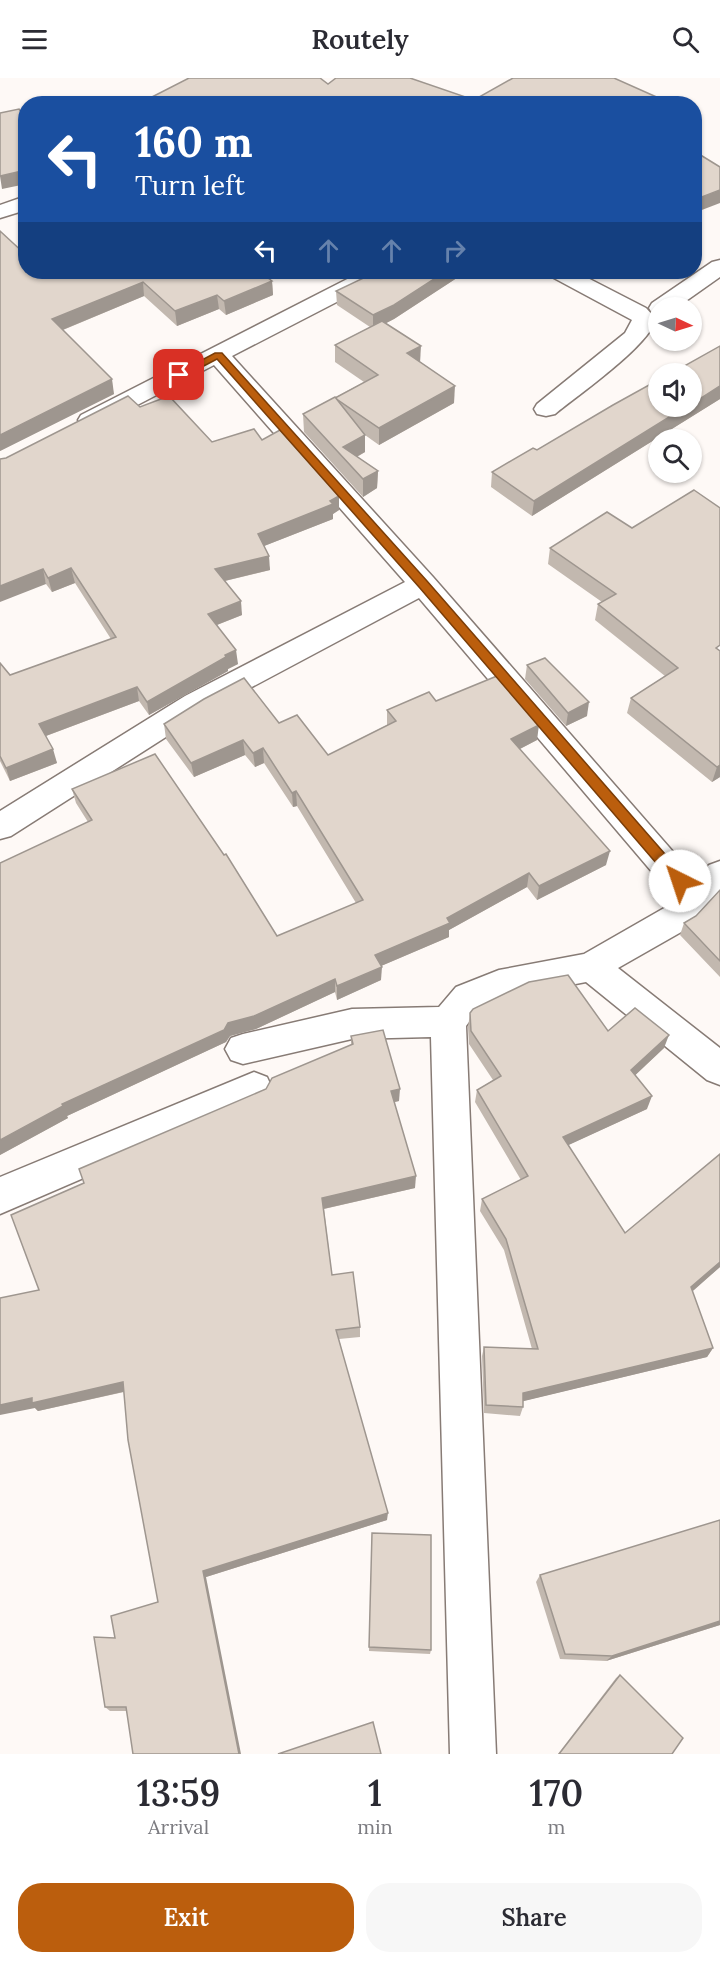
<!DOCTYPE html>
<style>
body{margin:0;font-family:Lora,serif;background:#f7f7f7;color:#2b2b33;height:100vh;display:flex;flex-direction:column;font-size:22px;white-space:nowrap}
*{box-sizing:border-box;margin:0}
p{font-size:20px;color:#7c7c81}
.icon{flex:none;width:33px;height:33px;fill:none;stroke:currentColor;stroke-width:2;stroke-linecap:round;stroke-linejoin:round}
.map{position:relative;height:1676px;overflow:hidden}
.drawer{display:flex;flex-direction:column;background:#fff;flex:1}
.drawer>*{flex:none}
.banner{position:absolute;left:18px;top:18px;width:684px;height:183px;border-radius:24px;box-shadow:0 2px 4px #0004;background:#1a4fa0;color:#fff;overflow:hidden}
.needle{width:39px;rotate:94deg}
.buttons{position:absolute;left:648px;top:219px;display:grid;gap:12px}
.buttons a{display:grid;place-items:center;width:54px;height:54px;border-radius:50%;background:#fff;box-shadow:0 2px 4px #0004;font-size:30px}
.pin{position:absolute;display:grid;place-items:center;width:51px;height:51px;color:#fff;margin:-26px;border-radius:12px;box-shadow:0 3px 9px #0006}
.me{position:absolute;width:66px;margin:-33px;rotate:319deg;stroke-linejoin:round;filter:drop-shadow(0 0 4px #0008)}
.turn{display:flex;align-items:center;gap:21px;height:126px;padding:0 18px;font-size:27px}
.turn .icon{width:78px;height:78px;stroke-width:2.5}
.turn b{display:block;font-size:42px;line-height:51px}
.lanes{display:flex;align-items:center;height:57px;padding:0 18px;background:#0003;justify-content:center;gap:30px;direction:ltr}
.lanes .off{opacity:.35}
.eta{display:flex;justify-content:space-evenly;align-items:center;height:102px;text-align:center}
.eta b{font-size:36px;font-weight:600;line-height:42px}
.action{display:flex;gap:12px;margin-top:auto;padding:12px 18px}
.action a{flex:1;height:69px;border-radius:24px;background:#bb5e0d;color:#fff;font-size:24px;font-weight:600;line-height:69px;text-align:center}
.action a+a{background:#f7f7f7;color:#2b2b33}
header{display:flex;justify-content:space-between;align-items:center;height:78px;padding:0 18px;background:#fff;font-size:27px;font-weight:600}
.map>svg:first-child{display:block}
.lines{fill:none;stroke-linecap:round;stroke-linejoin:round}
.street-casing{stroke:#877b75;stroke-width:3}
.street{fill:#fff;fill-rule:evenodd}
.wall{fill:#c2b8af}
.shaded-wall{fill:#9e968f}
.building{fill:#e1d6cc;stroke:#9e968f;stroke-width:1.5}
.route{fill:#bb5e0d;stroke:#7a3d08;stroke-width:1.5}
</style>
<header><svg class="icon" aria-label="menu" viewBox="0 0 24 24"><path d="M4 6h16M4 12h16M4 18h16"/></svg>Routely<svg class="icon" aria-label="search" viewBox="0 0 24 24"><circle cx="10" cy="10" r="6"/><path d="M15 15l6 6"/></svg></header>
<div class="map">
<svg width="720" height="1676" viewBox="0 0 720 1676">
<rect width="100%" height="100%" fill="#fef9f6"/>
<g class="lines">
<defs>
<g id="street">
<polygon points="26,118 26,132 0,140 0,127"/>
<polygon points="720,182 720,199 676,230 658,230 658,236 652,235 649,230 652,225 712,184"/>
<polygon points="361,194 388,194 385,199 232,278 433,499 696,800 709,787 720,783 720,817 690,849 618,890 720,970 720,1007 707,1002 586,904 503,920 480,929 466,948 496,1676 450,1676 431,959 352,961 243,986 231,982 225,971 231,960 243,956 352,931 439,929 456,909 499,892 584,876 666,829 675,821 419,520 205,634 11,758 0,761 0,733 185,618 405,504 214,287 99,347 90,350 81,347 78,342 81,337"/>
<path d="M549 194H576L646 230 656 241C649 268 578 317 555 336L546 338 537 336 534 331 537 326 625 255 632 242 552 199Z"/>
<polygon points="254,994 267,999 272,1010 267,1021 0,1136 0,1099"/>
</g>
</defs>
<!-- street casing -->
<use href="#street" class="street-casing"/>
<!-- street -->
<use href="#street" class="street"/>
</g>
<!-- wall -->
<g class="wall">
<polygon points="0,153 26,194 272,203 273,217 226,237 219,231 177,248 144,218 63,252 114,316 0,373"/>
<polygon points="376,194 466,194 394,241 386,245 454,325 379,367 365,357 365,374 357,379 378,393 377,410 363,419 304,354 303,336 364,304 335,284 335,267 370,249 337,227 336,213"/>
<polygon points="624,194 636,194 631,197"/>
<polygon points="720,268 720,321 532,438 491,409 492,394 537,372"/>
<polygon points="140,329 212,364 262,362 339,418 339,432 333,436 333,441 264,468 270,492 225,503 242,537 217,547 238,586 228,591 228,593 149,637 139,623 46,658 57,685 10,703 0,683 0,585 10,597 111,561 75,505 52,514 46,506 6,380"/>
<polygon points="694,412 720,699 712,704 627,635 631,620 665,598 595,542 598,526 602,524 548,486 550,470 632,450"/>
<polygon points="527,587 587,638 566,648 525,601"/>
<polygon points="436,623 537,662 520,671 606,787 537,822 527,809 449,852 449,859 381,888 381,902 337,922 335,914 256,951 230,958 226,964 67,1038 68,1040 0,1077 0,785 88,744 76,725 72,711 277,858 356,825 297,728 293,729 264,685 255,689 245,677 194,699 166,661 164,646 279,645 328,677 387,647 387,632"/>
<polygon points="720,812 720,899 680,857 684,845 696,838"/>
<polygon points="470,935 608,953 664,970 635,997 647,1031 568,1067 625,1155 720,1076 720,1189 692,1213 713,1270 707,1279 523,1323 523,1329 520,1338 484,1335 482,1278 484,1269 532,1271 504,1172 480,1133 482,1121 521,1102 475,1024 477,1012 493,1002 469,966 468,949"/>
<polygon points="351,958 399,1023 394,1024 415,1110 324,1131 332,1197 360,1249 360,1259 339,1261 387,1442 206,1499 126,1633 110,1633 105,1629 115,1560 158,1524 124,1314 38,1333 35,1330 39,1212 84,1105 351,967"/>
<polygon points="372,1455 431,1572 430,1576 369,1573"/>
<polygon points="540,1497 720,1547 606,1583 560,1581 536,1504"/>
<polygon points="620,1597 672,1676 558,1676 616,1600"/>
</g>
<!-- shaded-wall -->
<g class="shaded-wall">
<polygon points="26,92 26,106 2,111 0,98"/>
<polygon points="720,112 720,125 694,135 694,122"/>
<polygon points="445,194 466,194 394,241 373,252 373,237"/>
<polygon points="272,203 273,217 226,237 224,223"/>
<polygon points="143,204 144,218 55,255 52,241"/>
<polygon points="217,217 219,231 177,248 175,233"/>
<polygon points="421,268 420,285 407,275"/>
<polygon points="112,301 114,316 0,373 0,357"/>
<polygon points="455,308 454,325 379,367 379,350"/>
<polygon points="720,308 720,321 532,438 534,423 687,328 692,328 692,326"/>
<polygon points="365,357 365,374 347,384 343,369"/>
<polygon points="378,393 377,410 363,419 363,401"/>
<polygon points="339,418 339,432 333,436 333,441 259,470 258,456 330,423"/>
<polygon points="269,478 270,492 216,505 215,491"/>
<polygon points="71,490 75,505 52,514 48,500"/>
<polygon points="43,491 46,506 0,524 0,508"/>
<polygon points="241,523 242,537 209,550 208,536"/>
<polygon points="236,572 238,586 228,591 228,593 149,637 147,624 225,577"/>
<polygon points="137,609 139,623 43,659 39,646"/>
<polygon points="589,624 587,638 566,648 568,635"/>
<polygon points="539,647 537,662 510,676 511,661"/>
<polygon points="243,662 245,677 194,699 191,685"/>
<polygon points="263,670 264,685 255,689 253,675"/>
<polygon points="53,671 57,685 10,703 6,690"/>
<polygon points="720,687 720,699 712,704 717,689"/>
<polygon points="296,713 297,728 293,729 292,715"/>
<polygon points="610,773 606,787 537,822 539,808"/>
<polygon points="529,795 527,809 449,852 449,859 374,891 375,877 447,840"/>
<polygon points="382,889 381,902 337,922 337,908"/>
<polygon points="335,901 335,914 256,951 230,958 226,964 67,1038 68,1040 0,1077 0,1062 62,1026 228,945"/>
<polygon points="669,957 664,970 627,1005 631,992"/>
<polygon points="400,1011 399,1023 390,1025 391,1013"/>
<polygon points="652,1018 647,1031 560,1071 563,1059"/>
<polygon points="416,1098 415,1110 323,1131 322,1120"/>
<polygon points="720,1184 720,1189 685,1220 691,1209"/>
<polygon points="713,1270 707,1279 520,1324 523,1315"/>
<polygon points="123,1304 127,1313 38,1333 35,1330 0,1337 0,1327 32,1320"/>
<polygon points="388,1435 387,1442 206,1499 241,1676 239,1676 203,1493"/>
<polygon points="720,1543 720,1547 606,1583 612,1578"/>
</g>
<!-- building -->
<g class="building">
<polygon points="189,0 320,0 328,6 336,0 410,0 474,22 513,0 614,0 670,25 153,26 148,21"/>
<polygon points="19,31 26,40 26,92 0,98 0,35"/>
<polygon points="694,73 720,89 720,112 694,122"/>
<polygon points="0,153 26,177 26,194 260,194 272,203 224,223 217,217 175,233 143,204 52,241 112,301 0,357"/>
<polygon points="376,194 445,194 394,227 373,237 336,213"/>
<polygon points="382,243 421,268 407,275 455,308 379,350 335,320 378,297 335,267"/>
<polygon points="720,268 720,308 692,326 692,296 670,296"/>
<polygon points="658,302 658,328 687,328 534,423 492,394 533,370 537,372 613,327"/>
<polygon points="128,318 140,329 169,318 212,364 254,351 262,362 280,352 339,418 330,423 333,426 258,456 269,478 215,491 241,523 208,536 236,572 225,577 226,579 147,624 137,609 39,646 53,671 6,690 0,678 0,585 10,597 116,559 71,490 48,500 43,491 0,508 0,381 6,380"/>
<polygon points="335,319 365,357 343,369 378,393 363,401 303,336"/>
<polygon points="694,412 720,430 720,567 716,570 720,573 720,687 717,689 631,620 678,590 598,526 616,516 550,470 607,434 632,450"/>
<polygon points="545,580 589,624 568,635 527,587"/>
<polygon points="497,598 539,647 511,661 610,773 539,808 529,795 447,840 450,845 375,877 382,889 337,908 335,901 254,938 228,945 224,952 62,1026 63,1028 0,1062 0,785 92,742 72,711 155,676 224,777 226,776 277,858 363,822 296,713 292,715 263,670 253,675 243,662 191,685 164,646 204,621 244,600 279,645 297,637 328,677 396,643 387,632 429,614 436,623"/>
<polygon points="720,812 720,883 684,845 696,838"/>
<polygon points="568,897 608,953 635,930 669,957 631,992 652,1018 563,1059 625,1155 720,1076 720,1184 691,1209 713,1270 523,1315 523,1329 486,1327 484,1269 538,1271 506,1161 482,1121 528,1098 477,1012 501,998 471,953 470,935 473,931 529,904"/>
<polygon points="383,952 400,1011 391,1013 416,1098 322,1120 332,1197 353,1194 360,1249 336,1252 388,1435 203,1493 239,1676 133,1676 126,1629 105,1629 94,1559 115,1560 111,1538 158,1524 128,1362 123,1304 32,1325 32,1320 0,1327 0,1220 39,1212 11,1137 84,1105 79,1091 266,1011 272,1000 353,966 351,958"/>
<polygon points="720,1442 720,1543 612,1578 565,1576 540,1497"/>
<polygon points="372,1455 431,1457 431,1572 369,1569"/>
<polygon points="620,1597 683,1660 672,1676 559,1676"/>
<polygon points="373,1644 381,1676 278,1676"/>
</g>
<!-- route -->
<polygon class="route" points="215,275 222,275 427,503 685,799 687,803 685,807 675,807 419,509 217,281 183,299 174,297"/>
</svg>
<div class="buttons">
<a><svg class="needle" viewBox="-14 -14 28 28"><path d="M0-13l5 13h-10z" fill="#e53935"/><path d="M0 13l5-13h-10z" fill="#7c7c81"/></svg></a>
<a><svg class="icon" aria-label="sound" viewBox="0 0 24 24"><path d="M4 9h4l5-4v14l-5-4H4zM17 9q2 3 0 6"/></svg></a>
<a><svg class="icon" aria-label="search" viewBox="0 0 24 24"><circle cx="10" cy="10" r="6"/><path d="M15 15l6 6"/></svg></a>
</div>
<div class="pin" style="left:179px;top:297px;background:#d93025"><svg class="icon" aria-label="arrive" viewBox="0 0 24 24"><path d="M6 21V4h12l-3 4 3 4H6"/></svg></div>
<svg class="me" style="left:680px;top:803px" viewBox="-20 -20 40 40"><circle r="19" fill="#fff"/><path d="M0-13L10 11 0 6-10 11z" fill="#bb5e0d"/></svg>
<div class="banner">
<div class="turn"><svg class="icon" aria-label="left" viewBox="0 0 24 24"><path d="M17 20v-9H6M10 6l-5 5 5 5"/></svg><div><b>160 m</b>Turn left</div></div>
<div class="lanes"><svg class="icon" aria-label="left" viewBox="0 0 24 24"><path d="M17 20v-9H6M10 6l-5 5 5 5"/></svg><svg class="icon off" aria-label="ahead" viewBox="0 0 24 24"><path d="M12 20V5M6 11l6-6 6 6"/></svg><svg class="icon off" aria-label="ahead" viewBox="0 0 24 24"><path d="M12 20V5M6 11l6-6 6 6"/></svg><svg class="icon off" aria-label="right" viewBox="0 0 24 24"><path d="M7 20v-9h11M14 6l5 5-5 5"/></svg></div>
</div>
</div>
<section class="drawer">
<div class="eta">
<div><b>13:59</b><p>Arrival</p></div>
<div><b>1</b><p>min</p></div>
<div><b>170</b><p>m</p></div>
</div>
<div class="action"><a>Exit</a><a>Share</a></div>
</section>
